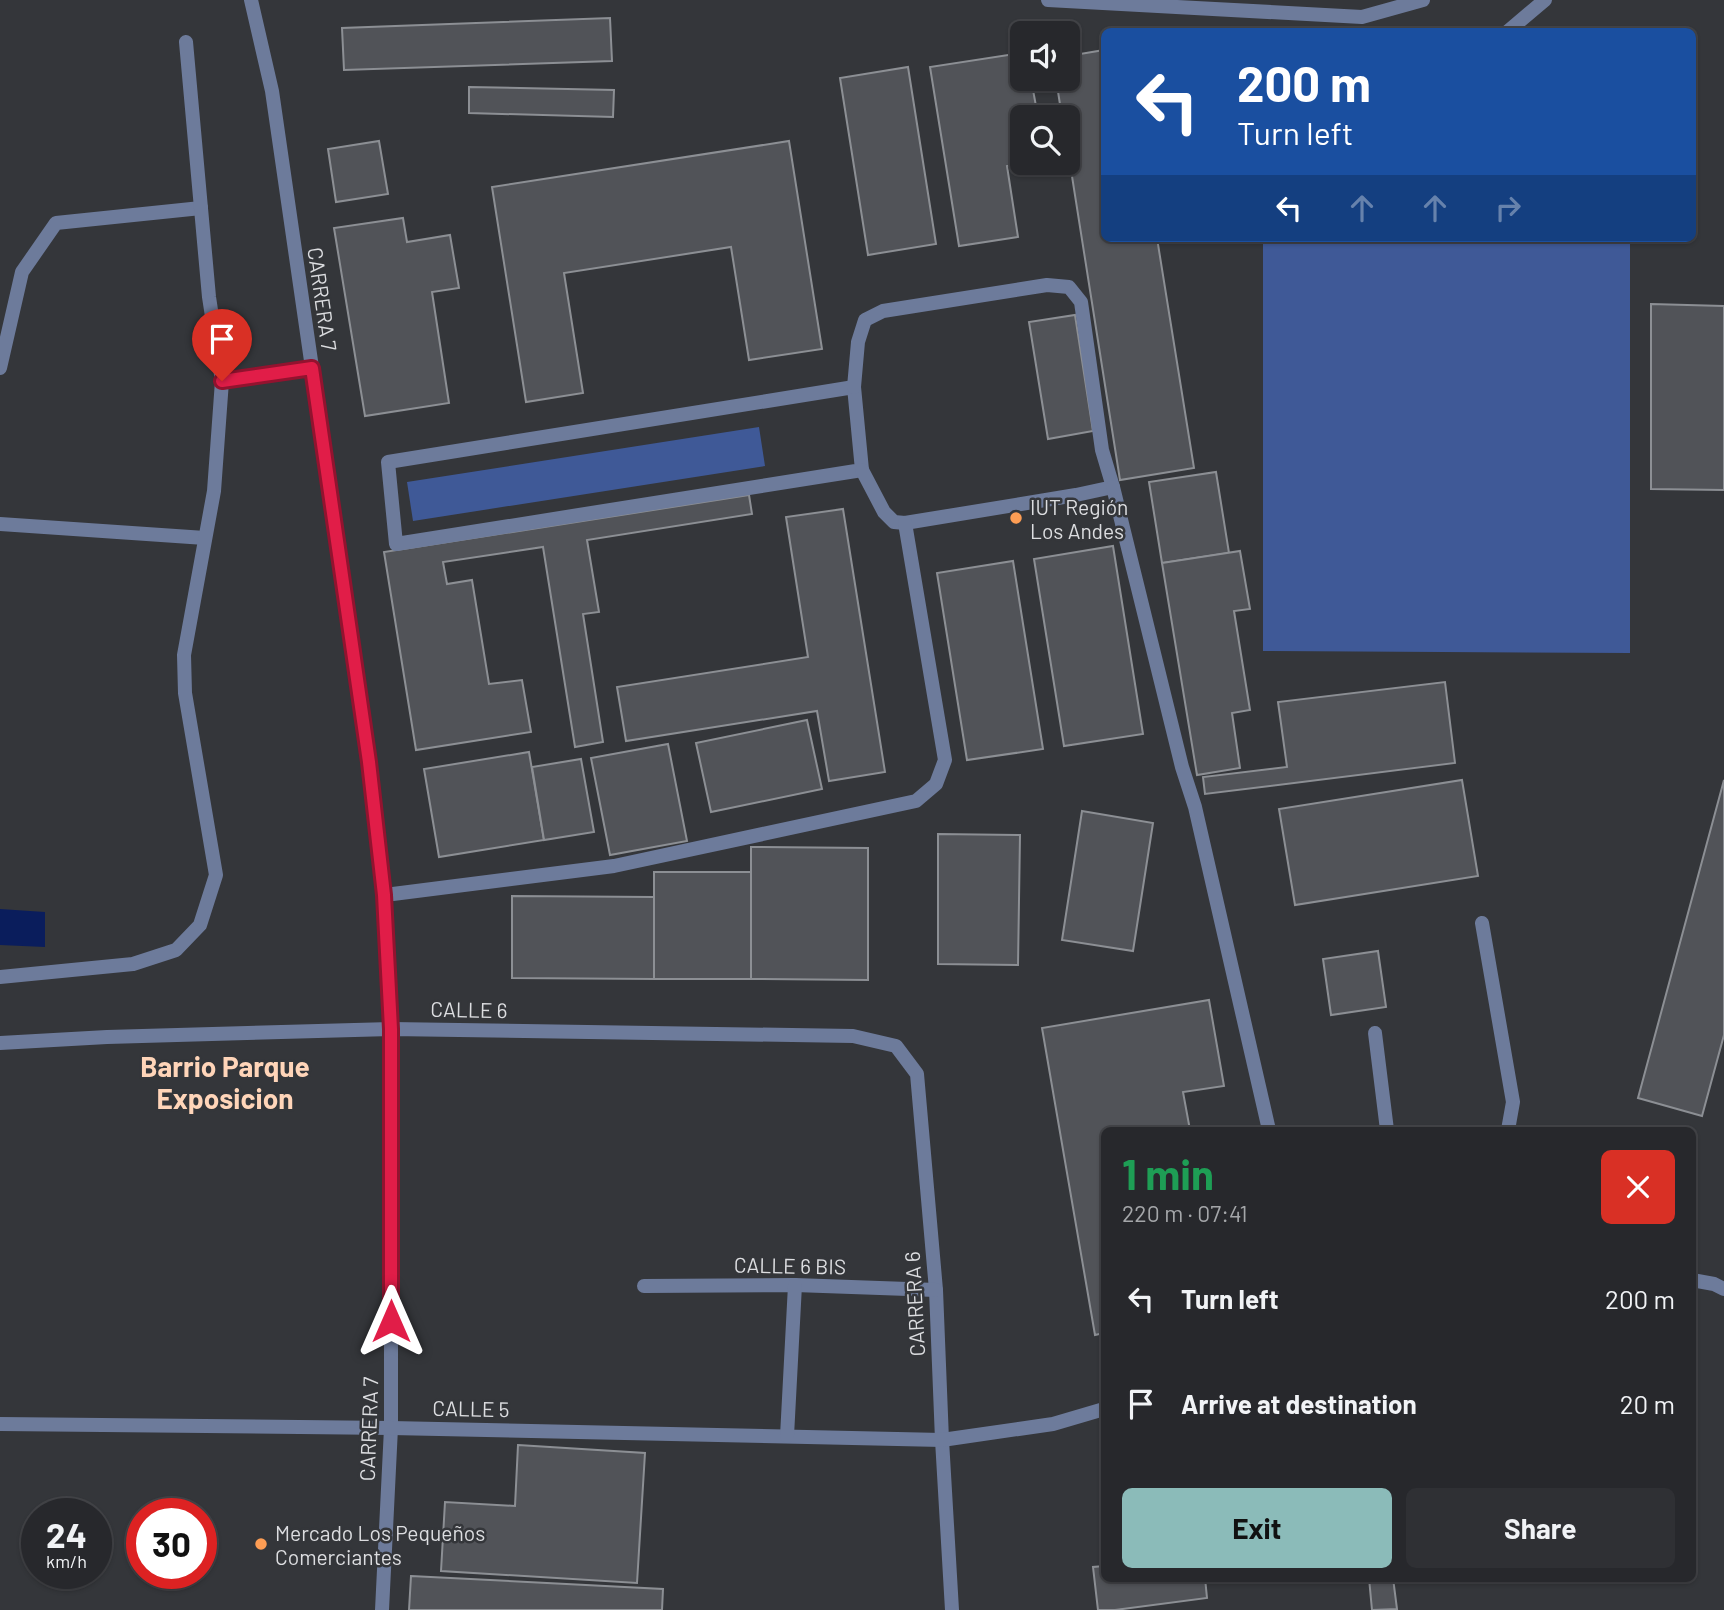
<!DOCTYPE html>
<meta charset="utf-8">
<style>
body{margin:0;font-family:Barlow,sans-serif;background:#2f3034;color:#f1f3f6;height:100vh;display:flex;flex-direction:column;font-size:26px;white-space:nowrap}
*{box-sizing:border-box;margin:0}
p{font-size:23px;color:#a4a6a9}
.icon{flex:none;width:38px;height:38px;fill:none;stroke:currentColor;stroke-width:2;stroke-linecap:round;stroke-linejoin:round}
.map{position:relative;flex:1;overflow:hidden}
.sheet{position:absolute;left:1101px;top:1127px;width:595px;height:455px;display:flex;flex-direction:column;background:#27282c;border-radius:10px;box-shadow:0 2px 5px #0004,0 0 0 2px #434448}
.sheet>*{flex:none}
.hud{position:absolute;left:1101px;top:28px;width:595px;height:214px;border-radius:10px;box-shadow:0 2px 5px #0004,0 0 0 2px #434448;background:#1a4fa0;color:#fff;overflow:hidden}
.buttons{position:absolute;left:1010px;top:21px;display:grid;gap:14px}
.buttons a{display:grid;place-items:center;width:70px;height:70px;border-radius:10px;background:#27282c;box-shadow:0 2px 5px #0004,0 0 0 2px #434448;font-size:35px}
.speed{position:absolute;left:21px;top:1498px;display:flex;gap:14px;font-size:35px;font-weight:700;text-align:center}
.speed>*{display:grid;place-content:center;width:91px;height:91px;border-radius:50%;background:#27282c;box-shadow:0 2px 5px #0004,0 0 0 2px #434448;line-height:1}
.speed small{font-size:18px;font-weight:400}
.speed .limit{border:10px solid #d22;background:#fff;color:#111}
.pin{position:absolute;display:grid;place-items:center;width:60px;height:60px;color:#fff;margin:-72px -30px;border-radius:50% 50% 50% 0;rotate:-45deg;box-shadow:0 0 7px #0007}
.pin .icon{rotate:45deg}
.me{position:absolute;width:77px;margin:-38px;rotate:0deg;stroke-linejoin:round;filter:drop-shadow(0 0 5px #0008)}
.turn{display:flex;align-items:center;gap:24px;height:147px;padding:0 21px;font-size:32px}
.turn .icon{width:91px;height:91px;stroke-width:2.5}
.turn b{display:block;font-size:49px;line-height:60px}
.lanes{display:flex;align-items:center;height:66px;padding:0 21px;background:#0003;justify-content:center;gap:35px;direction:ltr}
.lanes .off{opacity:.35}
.round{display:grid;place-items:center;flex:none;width:74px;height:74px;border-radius:10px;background:#2f3034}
.overview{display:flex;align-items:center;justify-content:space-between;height:119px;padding:0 21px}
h1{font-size:42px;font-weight:700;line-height:52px;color:#1e9e55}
.button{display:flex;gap:14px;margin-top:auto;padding:14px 21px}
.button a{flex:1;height:80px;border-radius:10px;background:#8bbbb9;color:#111;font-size:28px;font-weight:700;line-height:80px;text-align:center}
.button a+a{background:#2f3034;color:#f1f3f6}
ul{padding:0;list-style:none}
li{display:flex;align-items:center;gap:21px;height:105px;padding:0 21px}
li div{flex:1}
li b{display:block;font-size:26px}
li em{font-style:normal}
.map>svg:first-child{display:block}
.green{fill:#3f5997}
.water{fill:#0a1d5c}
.building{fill:#515358;stroke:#8c8f94;stroke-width:2}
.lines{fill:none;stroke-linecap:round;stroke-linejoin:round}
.lane{stroke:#6d7b9b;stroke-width:14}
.street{stroke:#6d7b9b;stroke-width:14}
.route-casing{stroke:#92132f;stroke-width:18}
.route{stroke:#e11d48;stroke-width:12}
.poi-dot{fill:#fd9d54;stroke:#34363a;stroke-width:2.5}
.labels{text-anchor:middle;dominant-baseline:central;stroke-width:5;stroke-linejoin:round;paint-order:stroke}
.street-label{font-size:21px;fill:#dcdde0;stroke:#34363a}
.poi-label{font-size:21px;fill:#dcdde0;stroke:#34363a;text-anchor:start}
.district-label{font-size:28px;font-weight:bold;fill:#ffd5b9;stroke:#34363a}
</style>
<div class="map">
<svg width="1724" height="1610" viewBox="0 0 1724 1610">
<rect width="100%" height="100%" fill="#34363a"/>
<!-- green -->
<g class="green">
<polygon points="1263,238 1630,238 1630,653 1263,651"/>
<polygon points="759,427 765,466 413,521 407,482"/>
</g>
<!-- water -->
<polygon class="water" points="0,909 45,912 45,947 0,945"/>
<!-- building -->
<g class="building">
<polygon points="610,18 612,61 344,70 342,28"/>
<polygon points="1104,50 1104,238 1157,238 1194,468 1120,480 1068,151 1068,117 1062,117 1056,79 1068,79 1068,56"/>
<polygon points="1022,53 1022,79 1031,79 1038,117 1022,117 1022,163 1029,163 1007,166 1018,237 959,246 930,67"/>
<polygon points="908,67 936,244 868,255 840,78"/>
<polygon points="469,87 614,90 613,117 469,113"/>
<polygon points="379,141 388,194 336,202 328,149"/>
<polygon points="789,141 822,349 749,360 731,247 564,273 583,393 526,402 492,187"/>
<polygon points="403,218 407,242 450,235 459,288 432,292 449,403 365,416 334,228"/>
<polygon points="1651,304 1724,306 1724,490 1651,489"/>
<polygon points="1075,315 1093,431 1048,439 1029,322"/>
<polygon points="1216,472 1229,553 1162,563 1149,482"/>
<polygon points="749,495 752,514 587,540 599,612 583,614 603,742 575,747 543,547 443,562 447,584 472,580 489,684 522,680 531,732 416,750 384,552"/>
<polygon points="843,509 885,772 829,781 817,711 626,741 617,687 808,657 786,517"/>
<polygon points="1113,546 1143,734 1064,746 1034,559"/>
<polygon points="1240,551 1250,609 1234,611 1250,710 1232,713 1240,768 1197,775 1162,563"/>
<polygon points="1013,561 1043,749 967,760 937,573"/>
<polygon points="1445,682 1455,763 1205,794 1203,777 1287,767 1278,702"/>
<polygon points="807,720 822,789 711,812 696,743"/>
<polygon points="668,744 687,841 610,855 591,758"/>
<polygon points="529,752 544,840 439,857 424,769"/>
<polygon points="581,759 594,832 544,840 532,767"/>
<polygon points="1462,780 1478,876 1295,905 1279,809"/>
<polygon points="1724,780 1724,1035 1702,1116 1638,1098"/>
<polygon points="1082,811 1153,823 1133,951 1062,940"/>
<polygon points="938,834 1020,835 1018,965 938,964"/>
<polygon points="751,847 868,848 868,980 751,979"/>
<rect x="654" y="872" width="97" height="107"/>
<polygon points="512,896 654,897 654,979 512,978"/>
<polygon points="1378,951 1386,1007 1331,1015 1323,959"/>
<polygon points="1209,1000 1224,1086 1183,1092 1190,1130 1104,1130 1104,1333 1095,1335 1042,1028"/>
<polygon points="518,1445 645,1453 637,1583 441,1571 445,1502 515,1506"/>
<polygon points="1104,1566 1104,1578 1205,1578 1207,1598 1115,1610 1098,1610 1093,1567"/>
<polygon points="411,1576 663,1589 662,1610 409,1610"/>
<polygon points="1369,1578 1393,1578 1397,1609 1372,1610"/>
</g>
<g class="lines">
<!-- lane -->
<g class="lane">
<polyline points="1048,0 1362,17 1423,0"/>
<polyline points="1507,32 1545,0"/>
<polyline points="0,368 22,272 56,223 201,208"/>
<polyline points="222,381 312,368"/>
<polygon points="854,387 862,470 396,544 388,462"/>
<polyline points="854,387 858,342 865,320 883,311 1047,285 1069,287 1081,302 1102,450 1113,487 1076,495 905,523 894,522 884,512 862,470"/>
<polyline points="1113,487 1182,767 1195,807 1269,1130"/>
<polyline points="0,524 205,538"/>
<polyline points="385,895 614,866 916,801 936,784 945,760 905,523"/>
<polyline points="1482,923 1513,1102 1508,1130"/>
<polyline points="0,977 133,964 176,950 200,925 216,875 185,693 184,655 214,491 222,381 209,297 186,42"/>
<polyline points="1375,1033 1387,1130"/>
</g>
<!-- street -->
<g class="street">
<polyline points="251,0 272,91 369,762 385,895 391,1029 391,1428 382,1610"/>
<polyline points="0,1043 107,1037 391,1029 853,1036 896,1046 917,1074 936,1290 942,1440 952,1610"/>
<polyline points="1692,1280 1714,1284 1724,1289"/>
<polyline points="644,1286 795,1285 936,1290"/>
<polyline points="0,1424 391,1428 942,1440 1053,1424 1104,1409"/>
<polyline points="787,1436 795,1285"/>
</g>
</g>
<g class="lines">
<defs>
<polyline id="route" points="222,381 312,368 369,762 384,895 391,1029 391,1321"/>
</defs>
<!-- route casing -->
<use href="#route" class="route-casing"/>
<!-- route -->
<use href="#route" class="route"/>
</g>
<!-- markers -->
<g class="poi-dot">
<circle cx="1016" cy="518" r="7"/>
<circle cx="261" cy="1544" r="7"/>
</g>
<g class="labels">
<!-- street labels -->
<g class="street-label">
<text transform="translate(323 299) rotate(82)">CARRERA 7</text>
<text transform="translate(469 1009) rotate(1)">CALLE 6</text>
<text transform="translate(790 1265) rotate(1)">CALLE 6 BIS</text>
<text transform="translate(914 1304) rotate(-93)">CARRERA 6</text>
<text transform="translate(471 1408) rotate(1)">CALLE 5</text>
<text transform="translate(368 1429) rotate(-88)">CARRERA 7</text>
</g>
<!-- poi labels -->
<g class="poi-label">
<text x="1030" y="506">IUT Región<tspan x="1030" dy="24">Los Andes</tspan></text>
<text x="275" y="1532">Mercado Los Pequeños<tspan x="275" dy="24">Comerciantes</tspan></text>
</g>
<!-- district labels -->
<g class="district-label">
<text x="225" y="1066">Barrio Parque<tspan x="225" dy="32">Exposicion</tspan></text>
</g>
</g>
</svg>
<div class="buttons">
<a><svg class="icon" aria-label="sound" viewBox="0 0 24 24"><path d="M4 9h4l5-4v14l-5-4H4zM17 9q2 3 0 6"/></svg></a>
<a><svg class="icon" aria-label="search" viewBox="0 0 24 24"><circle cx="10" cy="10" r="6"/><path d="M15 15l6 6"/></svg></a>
</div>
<div class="speed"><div>24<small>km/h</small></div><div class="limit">30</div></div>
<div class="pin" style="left:222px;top:381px;background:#d93025"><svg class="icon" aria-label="arrive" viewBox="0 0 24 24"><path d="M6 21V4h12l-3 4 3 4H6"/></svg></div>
<svg class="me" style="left:391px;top:1321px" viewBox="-20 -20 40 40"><path d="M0-17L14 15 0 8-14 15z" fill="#e11d48" stroke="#fff" stroke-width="4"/></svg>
<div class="hud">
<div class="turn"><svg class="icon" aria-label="left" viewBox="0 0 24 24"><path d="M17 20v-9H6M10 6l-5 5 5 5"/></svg><div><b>200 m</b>Turn left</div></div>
<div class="lanes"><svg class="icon" aria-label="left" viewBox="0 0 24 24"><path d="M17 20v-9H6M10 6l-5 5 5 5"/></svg><svg class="icon off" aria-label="ahead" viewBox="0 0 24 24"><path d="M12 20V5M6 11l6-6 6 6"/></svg><svg class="icon off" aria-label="ahead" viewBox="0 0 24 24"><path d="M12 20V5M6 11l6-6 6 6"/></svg><svg class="icon off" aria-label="right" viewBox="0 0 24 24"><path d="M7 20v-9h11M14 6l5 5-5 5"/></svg></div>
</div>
<section class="sheet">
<div class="overview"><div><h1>1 min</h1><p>220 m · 07:41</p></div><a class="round" style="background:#d93025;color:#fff"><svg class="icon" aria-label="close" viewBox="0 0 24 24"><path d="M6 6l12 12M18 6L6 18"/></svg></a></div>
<ul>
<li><svg class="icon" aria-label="left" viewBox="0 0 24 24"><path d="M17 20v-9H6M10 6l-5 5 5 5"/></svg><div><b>Turn left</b></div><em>200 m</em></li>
<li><svg class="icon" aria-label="arrive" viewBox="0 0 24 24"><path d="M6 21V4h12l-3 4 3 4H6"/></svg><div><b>Arrive at destination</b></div><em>20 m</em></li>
</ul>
<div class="button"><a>Exit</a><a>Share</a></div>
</section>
</div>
